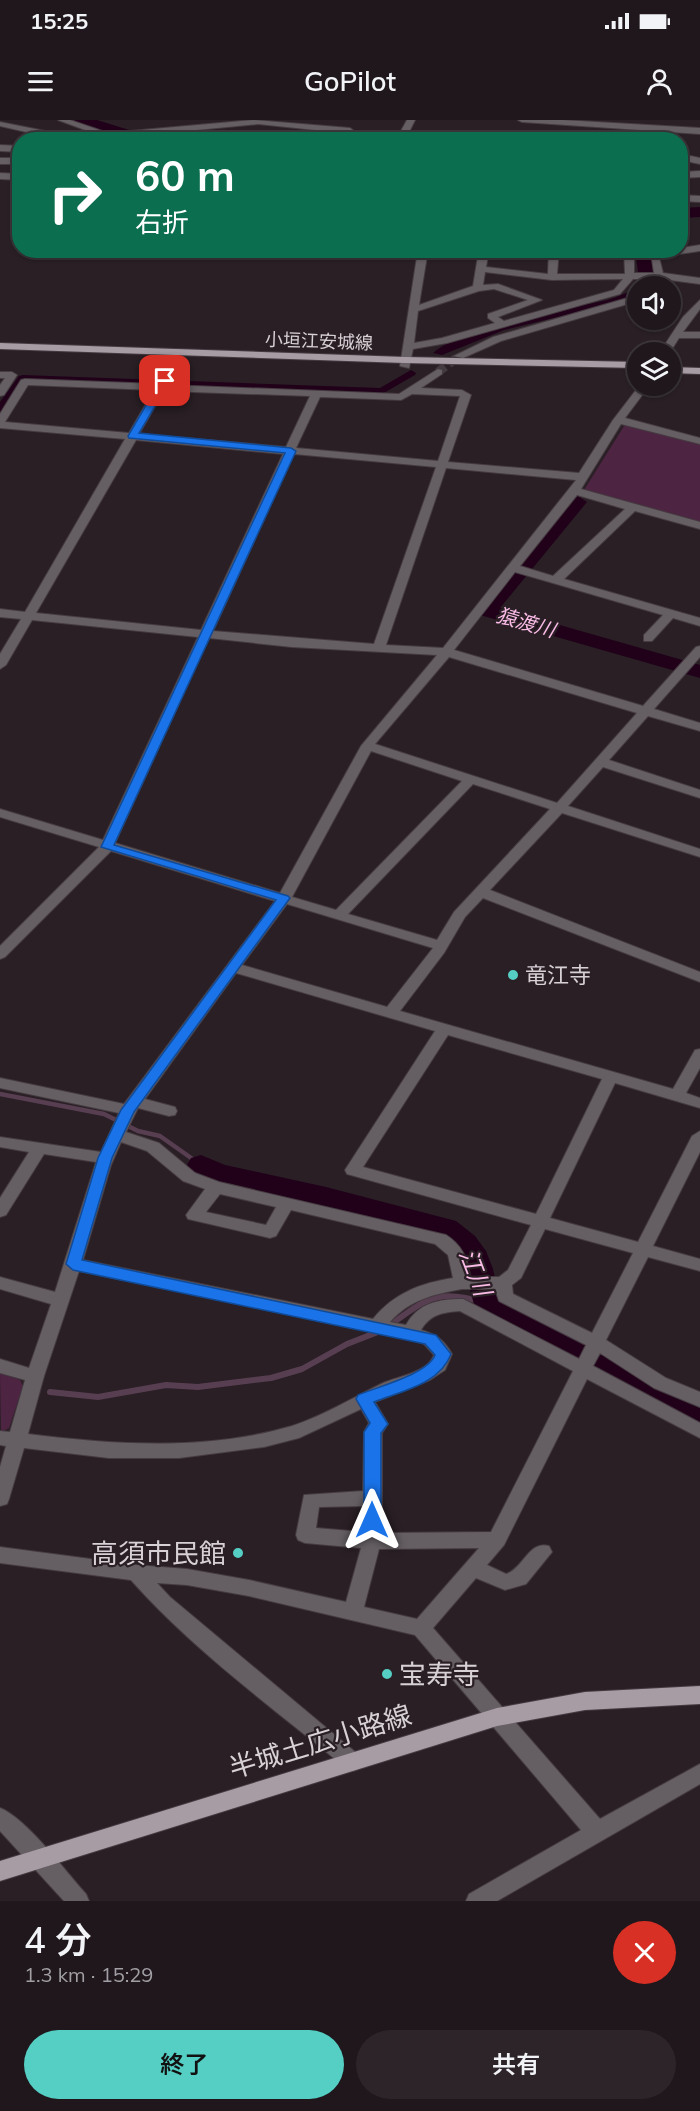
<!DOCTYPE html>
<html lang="ja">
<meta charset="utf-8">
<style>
body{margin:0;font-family:Mulish,"Noto Sans JP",sans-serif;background:#2c2429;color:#f1f3f6;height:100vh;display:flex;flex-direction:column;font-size:22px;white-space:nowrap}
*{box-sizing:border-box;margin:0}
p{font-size:20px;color:#a19fa3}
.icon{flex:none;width:33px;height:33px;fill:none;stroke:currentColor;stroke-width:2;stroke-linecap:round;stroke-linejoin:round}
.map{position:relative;height:1781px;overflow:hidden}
.side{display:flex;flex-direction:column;background:#1f171c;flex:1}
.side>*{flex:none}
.top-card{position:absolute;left:12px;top:12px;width:676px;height:126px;border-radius:24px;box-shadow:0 2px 4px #0004,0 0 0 2px #3c363b;background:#0b6e4f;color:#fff;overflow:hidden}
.buttons{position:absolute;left:627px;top:156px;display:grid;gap:12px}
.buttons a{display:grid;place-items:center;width:54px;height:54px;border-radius:50%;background:#1f171c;box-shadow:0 2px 4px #0004,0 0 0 2px #3c363b;font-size:30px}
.pin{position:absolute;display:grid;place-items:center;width:51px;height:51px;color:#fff;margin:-26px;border-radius:12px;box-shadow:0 3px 9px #0006}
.me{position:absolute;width:66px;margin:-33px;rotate:0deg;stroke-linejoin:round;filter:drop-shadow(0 0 4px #0008)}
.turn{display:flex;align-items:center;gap:21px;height:126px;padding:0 24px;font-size:27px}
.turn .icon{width:78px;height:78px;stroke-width:2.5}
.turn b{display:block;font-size:42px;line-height:51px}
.round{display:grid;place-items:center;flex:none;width:63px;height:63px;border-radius:32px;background:#2c2429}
.head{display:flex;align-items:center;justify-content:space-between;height:102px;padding:0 24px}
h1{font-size:36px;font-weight:600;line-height:45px}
.action{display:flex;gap:12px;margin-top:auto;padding:12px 24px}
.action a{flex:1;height:69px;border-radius:36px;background:#55cec4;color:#111;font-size:24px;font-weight:600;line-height:69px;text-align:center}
.action a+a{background:#2c2429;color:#f1f3f6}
.status{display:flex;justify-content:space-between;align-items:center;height:42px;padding:0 30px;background:#1f171c;direction:ltr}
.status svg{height:16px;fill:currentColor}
header{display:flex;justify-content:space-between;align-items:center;height:78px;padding:0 24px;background:#1f171c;font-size:27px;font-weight:600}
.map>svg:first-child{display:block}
.green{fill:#4d2442}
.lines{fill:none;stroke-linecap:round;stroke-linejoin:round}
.stream-far1{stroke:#583e51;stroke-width:4.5}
.stream{stroke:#583e51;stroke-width:6}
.canal{fill:#210019;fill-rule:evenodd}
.river{fill:#210019;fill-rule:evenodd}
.minor-tunnel{stroke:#433a3f;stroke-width:9;stroke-dasharray:9 4.5;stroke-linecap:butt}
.minor-casing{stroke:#453b41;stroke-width:2}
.major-casing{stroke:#453b41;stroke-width:2}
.minor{fill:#655f63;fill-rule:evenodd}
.major{fill:#a79ca4;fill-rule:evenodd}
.route{fill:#1a73e8;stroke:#114b97;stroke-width:1.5}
.poi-dot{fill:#55cec4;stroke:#291f25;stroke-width:2}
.labels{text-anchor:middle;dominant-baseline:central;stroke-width:4.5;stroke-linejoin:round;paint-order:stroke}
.far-street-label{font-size:18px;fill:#d7d0d5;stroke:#291f25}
.far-water-label{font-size:20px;font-style:italic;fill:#fabbe6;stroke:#291f25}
.poi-label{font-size:22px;fill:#d7d0d5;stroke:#291f25;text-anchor:start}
.water-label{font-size:24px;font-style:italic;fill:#fabbe6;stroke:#291f25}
.near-poi-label{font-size:27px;fill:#d7d0d5;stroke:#291f25;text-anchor:end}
.near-street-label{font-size:27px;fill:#d7d0d5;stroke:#291f25}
</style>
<div class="status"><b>15:25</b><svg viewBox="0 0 49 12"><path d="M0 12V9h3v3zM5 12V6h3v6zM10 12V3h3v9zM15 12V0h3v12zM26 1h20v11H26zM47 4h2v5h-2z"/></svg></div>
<header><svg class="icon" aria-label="menu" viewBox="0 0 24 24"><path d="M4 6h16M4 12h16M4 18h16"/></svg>GoPilot<svg class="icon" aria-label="person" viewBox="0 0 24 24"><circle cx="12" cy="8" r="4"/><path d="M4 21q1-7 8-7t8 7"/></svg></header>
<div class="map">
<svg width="700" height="1781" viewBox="0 0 700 1781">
<rect width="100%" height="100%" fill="#291f25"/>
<!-- green -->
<g class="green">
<polygon points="628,305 700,323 700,403 584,370 624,306"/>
<polygon points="0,1253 20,1260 23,1266 9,1308 1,1312"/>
</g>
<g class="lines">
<!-- stream-far1 -->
<polyline class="stream-far1" points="0,974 104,994 138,1011 160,1016 201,1045"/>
<!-- stream -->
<g class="stream">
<path d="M390 1205C428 1178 437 1168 486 1183"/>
<polyline points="50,1272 98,1277 166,1265 198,1267 271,1258 302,1249 347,1224 383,1210"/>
</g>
<!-- canal -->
<g class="canal">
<path d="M638 168V175L624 181 504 210 442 235 433 233C464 205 564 190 607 180 618 177 627 172 638 168Z"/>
<polygon points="411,250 416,253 415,255 382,274 26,261 4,291 0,292 0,282 19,256 23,255 380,268"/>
</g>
<!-- river -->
<g class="river">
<polygon points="74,0 97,0 161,20 136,20 76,3"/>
<polygon points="700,87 700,97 681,98 681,88"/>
<polygon points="635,130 651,130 655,159 653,162 647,164 639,159"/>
<polygon points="578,376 587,382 500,488 700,545 700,558 480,495 477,491 571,378"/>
<polygon points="201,1035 225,1045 326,1067 456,1101 475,1116 486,1131 493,1149 499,1177 700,1282 700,1307 644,1282 476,1191 460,1136 437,1116 208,1060 191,1052 187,1045 191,1038"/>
</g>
<!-- minor-tunnel -->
<polyline class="minor-tunnel" points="438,252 459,236"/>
<defs>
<g id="minor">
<polygon points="58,0 70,0 108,13 253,0 350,8 354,11 348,20 339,20 344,13 258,4 92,20 61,20 0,6 0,2 70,16 96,14"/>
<polygon points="407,0 415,0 408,14 452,20 396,20"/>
<polygon points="518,0 562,0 700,8 700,14 522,2"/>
<polygon points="0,25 20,26 20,32 0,31"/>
<polygon points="681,34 700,38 700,44 681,40"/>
<rect x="0" y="38" width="20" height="6"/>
<polygon points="700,51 700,57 681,58 681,52"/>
<polygon points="0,53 20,54 20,60 0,59"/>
<polygon points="681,75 700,76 700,82 681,81"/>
<path d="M700 125V131L659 137 663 153 700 158V164L662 159 657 166H649L652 159H633L620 174 447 223 413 229 409 248 400 246 418 130H428L419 185 473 166 479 130H489L486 147 548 154 549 130H559L557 154H625L624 130H634V153H654L651 133 681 130V128ZM485 152 552 160 623 159 614 170 504 201 498 197 542 180 498 164 483 165ZM494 169 528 180 488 194V198L495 203 442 218 414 223 418 191 479 171Z"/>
<polygon points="638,175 638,181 501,221 463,238 454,236 493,217"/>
<polygon points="700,180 700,189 683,212 700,212 700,218 679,218 670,232 660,232 683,197"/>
<path d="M438 249 442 250V254L421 268 462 270 471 275 448 342 579 353 613 300 639 266H649L625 298 700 318V324L621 304 581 369 700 402V409L635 391 564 459 700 498V506L673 498 652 521H644V515L663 495 515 452 454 530 643 586 696 527 700 526V537L654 589 700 603V611L648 596 609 640 700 670V678L603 647 568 686 700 729V737L562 693 490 770 700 852V862L483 778 465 797 444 833 400 891 673 969 695 930 700 929V948L686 973 700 978V988L615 963 550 1098 638 1122 692 1016 700 1011V1032L653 1126 700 1139V1151L648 1137 606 1220 666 1258 700 1272V1287L654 1268 600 1233 593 1246 700 1303V1318L587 1259 504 1425 487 1445 506 1454C523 1449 529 1420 549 1426L552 1432 526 1464 505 1470 476 1458 433 1508 600 1699 700 1644V1664L497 1781H466L469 1774 581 1710 415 1515 249 1476 187 1465 157 1463 170 1477 360 1636 363 1642 360 1648 353 1651 346 1648C274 1589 192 1529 131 1460L0 1443V1427L136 1445 187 1449 249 1460 346 1482 361 1428 305 1423 298 1420 296 1415 304 1375 363 1371 364 1312 369 1303 361 1289 299 1318 264 1327 179 1338H109L24 1328 9 1379 7 1384 0 1386V1347L6 1326 0 1325V1311L10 1312 25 1260 0 1253V1239L29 1248 51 1184 0 1169V1157L55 1172 96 1042 44 1034 6 1095 0 1097V1078L29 1032 0 1027V1017L101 1032 119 993 0 968V958L124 984 275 781 111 731 5 837 0 839V826L99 727 0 697V689L103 720 198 517 32 500 6 545 0 549V534L21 499 0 497V489L25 492 125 319 0 308V294L21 260 25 259 158 264 164 259 169 262 168 265 399 274ZM28 265 154 270 129 313 5 302ZM164 271 310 276 286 327 139 314ZM412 274 460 276 438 341 296 328 320 277 401 280ZM136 320 283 334 201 510 36 493ZM294 334 436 347 374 524 213 511ZM446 348 576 360 443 528 386 525ZM577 375 625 389 553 456 520 446ZM209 518 292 527 437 535 361 626 280 773 115 723ZM449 537 637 593 557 683 375 624ZM371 631 462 661 336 790 292 777ZM473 664 550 689 454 792 437 820 348 794ZM287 784 433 828 387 887 242 845ZM236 853 435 911 345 1050 347 1054 531 1105 508 1150 499 1157H470C468 1139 462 1125 446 1115L219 1062 195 1053 159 1023 126 1012 138 988 169 996 175 995 177 991 175 987 145 979ZM448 915 602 959 536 1094 363 1047ZM121 1022 147 1031 183 1061 205 1069 186 1095 188 1099 270 1118 276 1116 291 1090 435 1124 448 1135 453 1158C421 1163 394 1173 373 1199L83 1140 111 1045ZM220 1074 276 1087 266 1105 206 1092ZM545 1109 633 1133 592 1213 513 1174 512 1165 521 1158ZM79 1151 411 1219 424 1224 434 1235C427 1253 399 1256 383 1263 354 1277 323 1296 292 1306 206 1331 115 1325 28 1314L44 1256ZM462 1169H495L499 1181 586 1225 579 1239 463 1179C439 1179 418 1183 406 1205L390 1202C409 1180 434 1174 462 1169ZM460 1191 573 1251 491 1412 382 1413V1313L388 1304 375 1282 430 1260 445 1250 452 1234C444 1220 436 1214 421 1210 430 1194 444 1192 460 1191ZM363 1386V1412L316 1408 319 1387ZM479 1428 417 1499 364 1487 379 1429Z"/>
<polygon points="0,252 12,252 17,255 4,275 0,276 0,265 5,258 0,258"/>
<path d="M0 1688C26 1698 66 1752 86 1774L89 1781H64L0 1711Z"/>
</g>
<g id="major">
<polygon points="0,223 405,237 638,242 638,248 405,243 0,229"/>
<polygon points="670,247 700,248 700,254 670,253"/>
<polygon points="700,1566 700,1584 585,1590 497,1606 0,1761 0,1741 497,1588 585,1572"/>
</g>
</defs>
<!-- minor casing -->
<use href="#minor" class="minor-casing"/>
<!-- major casing -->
<use href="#major" class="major-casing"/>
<!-- minor -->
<use href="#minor" class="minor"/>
<!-- major -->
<use href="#major" class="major"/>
</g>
<!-- route -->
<path class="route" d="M165 258 170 261 139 313 291 328 296 331 114 725 288 776 290 778 134 992 112 1038 82 1140 436 1215 451 1234C440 1264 402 1271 374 1282L388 1304 381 1313V1400L378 1405H366L364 1400V1312L370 1303 356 1279 358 1275C377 1267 428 1254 435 1235L425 1224 73 1150 66 1144 98 1038 121 990 276 780 101 727 285 333 129 318 128 316 160 261Z"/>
<!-- markers -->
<g class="poi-dot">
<circle cx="513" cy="855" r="6"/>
<circle cx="238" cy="1433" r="6"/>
<circle cx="387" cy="1554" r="6"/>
</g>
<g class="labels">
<!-- far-street labels -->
<g class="far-street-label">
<text transform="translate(319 221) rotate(2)">小垣江安城線</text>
</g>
<!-- far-water labels -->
<g class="far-water-label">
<text transform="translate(526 502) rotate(16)">猿渡川</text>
</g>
<!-- poi labels -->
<g class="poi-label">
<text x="525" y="855">竜江寺</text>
</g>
<!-- water labels -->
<g class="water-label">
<text transform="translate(476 1152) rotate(69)">江川</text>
</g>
<!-- near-poi labels -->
<g class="near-poi-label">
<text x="226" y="1433">高須市民館</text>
<text x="399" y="1554" text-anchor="start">宝寿寺</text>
</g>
<!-- near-street labels -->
<g class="near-street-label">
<text transform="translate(320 1621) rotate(-17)">半城土広小路線</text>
</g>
</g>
</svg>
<div class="buttons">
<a><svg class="icon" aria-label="sound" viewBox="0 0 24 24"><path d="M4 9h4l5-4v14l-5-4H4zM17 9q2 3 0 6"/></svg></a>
<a><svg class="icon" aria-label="layers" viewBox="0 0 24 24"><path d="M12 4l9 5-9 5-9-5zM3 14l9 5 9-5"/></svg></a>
</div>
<div class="pin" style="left:165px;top:261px;background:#d93025"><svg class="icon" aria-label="arrive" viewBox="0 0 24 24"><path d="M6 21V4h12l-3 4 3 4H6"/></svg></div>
<svg class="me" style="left:372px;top:1400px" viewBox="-20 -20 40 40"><path d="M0-17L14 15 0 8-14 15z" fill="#1a73e8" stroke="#fff" stroke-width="4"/></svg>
<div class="top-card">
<div class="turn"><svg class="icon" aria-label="right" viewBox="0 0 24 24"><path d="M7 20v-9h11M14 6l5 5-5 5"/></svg><div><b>60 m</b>右折</div></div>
</div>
</div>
<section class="side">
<div class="head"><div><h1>4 分</h1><p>1.3 km · 15:29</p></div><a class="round" style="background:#d93025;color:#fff"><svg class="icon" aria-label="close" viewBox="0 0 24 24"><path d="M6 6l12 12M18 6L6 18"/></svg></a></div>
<div class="action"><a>終了</a><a>共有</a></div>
</section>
